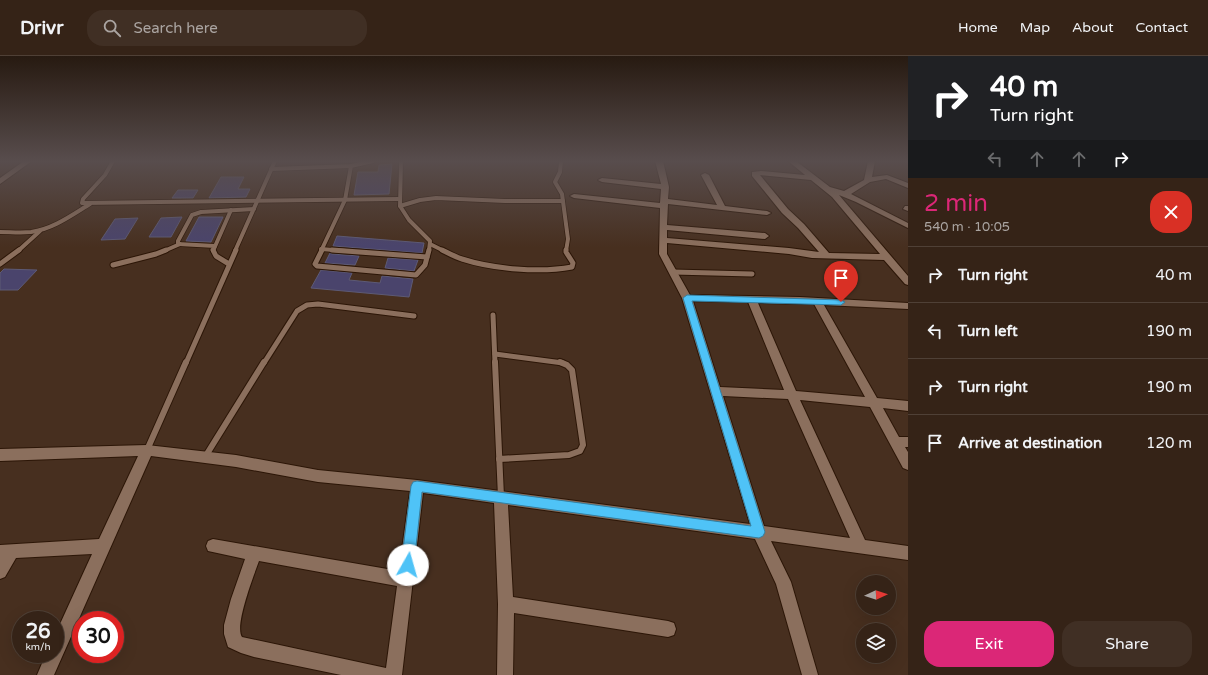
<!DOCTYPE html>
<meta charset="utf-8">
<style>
body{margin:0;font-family:"Varela Round",sans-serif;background:#402f24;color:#f1f3f6;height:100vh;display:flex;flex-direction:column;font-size:15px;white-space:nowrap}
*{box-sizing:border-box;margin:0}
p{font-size:13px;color:#aaa4a1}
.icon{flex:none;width:22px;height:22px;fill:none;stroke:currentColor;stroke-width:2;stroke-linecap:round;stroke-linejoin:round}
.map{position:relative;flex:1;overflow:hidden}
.details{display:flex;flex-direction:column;background:#352317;width:300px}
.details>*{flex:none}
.guide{background:#202124;color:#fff;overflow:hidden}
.needle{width:26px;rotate:87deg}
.fabs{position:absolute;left:856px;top:519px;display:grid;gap:8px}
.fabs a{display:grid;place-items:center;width:40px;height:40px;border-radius:50%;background:#352317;box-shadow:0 4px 16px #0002,0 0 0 1px #4f4036;font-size:20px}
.speed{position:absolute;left:12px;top:555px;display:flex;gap:8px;font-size:20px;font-weight:700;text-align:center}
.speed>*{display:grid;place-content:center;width:52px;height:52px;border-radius:50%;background:#352317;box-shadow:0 4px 16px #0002,0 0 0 1px #4f4036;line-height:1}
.speed small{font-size:10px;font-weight:400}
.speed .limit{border:6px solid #d22;background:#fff;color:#111}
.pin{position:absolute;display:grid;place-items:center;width:34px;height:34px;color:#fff;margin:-41px -17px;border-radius:50% 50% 50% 0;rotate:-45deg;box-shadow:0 0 4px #0007}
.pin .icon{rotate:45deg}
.me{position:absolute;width:44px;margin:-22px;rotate:7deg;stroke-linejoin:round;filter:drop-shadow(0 0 3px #0008)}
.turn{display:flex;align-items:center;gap:14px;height:84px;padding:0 16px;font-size:18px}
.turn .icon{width:52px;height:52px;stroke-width:2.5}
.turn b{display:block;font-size:28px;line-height:34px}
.lanes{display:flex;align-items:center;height:38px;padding:0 16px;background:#0003;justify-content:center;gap:20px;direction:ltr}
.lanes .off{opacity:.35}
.round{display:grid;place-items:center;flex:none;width:42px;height:42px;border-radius:16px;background:#402f24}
.headline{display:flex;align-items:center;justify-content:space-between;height:68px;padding:0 16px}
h1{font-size:24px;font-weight:600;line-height:30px;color:#db2777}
.cta{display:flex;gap:8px;margin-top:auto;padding:8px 16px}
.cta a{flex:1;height:46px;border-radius:16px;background:#db2777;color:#fff;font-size:16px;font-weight:600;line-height:46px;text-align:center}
.cta a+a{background:#402f24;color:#f1f3f6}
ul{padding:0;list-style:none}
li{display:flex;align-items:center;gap:12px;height:56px;padding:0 16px;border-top:1px solid #4f4036}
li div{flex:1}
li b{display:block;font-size:15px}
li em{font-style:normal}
header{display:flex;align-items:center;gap:24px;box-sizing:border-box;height:56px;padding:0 20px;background:#352317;border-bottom:1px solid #4f4036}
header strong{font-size:19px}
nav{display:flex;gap:22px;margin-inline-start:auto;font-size:14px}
.search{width:280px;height:36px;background:#402f24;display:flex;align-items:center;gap:10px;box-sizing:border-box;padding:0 14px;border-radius:16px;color:#aaa4a1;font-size:15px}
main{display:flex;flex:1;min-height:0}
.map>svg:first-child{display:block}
.building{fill:#4a446c;stroke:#5d5a75}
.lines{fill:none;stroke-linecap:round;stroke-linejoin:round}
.service-far2-casing{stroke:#2c1607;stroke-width:5.5}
.service-far1-casing{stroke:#2c1607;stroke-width:7}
.service-casing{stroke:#2c1607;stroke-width:8}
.minor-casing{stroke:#2c1607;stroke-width:2}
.service-far2{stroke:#8b6f5d;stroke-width:4}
.service-far1{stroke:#8b6f5d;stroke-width:5}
.service{stroke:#8b6f5d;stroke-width:6}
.minor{fill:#8b6f5d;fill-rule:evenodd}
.route{fill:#4fc3f7;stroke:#337fa1}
</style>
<header>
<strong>Drivr</strong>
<div class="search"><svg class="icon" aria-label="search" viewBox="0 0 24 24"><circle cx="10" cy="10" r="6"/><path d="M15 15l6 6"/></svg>Search here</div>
<nav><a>Home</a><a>Map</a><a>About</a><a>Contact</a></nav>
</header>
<main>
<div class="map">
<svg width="908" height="619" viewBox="0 0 908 619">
<rect width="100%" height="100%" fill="#472f1f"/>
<!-- building -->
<g class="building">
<polygon points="392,108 389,138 354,139 358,116 378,116 379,109"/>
<polygon points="221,121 244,121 238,133 250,133 246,141 209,142"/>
<polygon points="178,134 198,134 193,142 172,142"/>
<polygon points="182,161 171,181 149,181 161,162"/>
<polygon points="199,161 223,161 211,186 186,185"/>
<polygon points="138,162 125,183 101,184 115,163"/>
<polygon points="337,180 424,187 422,197 333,190"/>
<polygon points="330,197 332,198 359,200 355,209 325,207"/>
<polygon points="388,202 418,204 414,215 385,212"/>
<polygon points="4,213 37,214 18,234 0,234 0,217"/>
<polygon points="321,214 352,217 349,224 380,227 382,220 413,223 409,241 311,232"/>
</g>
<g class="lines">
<defs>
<g id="service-far2">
<polyline points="113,105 105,119 83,143 82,147 399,143"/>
<polyline points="401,105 400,150 409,164 430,185 429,195"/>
<polyline points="561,105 560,116 555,126 562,138 568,183 566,195"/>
<polyline points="271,113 351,110 373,105"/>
<polyline points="400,150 420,144 436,142 505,145 563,145"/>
<path d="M0 176C10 176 21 177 31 176 53 173 72 159 90 148"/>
<polyline points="430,188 444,195"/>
<polyline points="215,190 178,188 178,185 192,159 201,156 254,153"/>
<polyline points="321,193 346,195"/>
<polyline points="18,195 40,175"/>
<polyline points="164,195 180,188"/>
<polyline points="213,195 231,154"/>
<polyline points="235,195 275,105"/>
<polyline points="321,195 345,144 351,110"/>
</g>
<g id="service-far1">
<polyline points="213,194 216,200 229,208"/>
<polyline points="322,194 315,208 317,210 416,219 425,209 429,194"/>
<polyline points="332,194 427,201"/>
<path d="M442 194C448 197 455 201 462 203 493 213 540 217 572 211L573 207 566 196V194"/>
<polyline points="0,208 19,194"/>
<polyline points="113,209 156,198 166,194"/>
<polyline points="673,216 752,218"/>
<polyline points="493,259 495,307"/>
<polyline points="495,298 563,307"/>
<polyline points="186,307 236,194"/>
<polyline points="264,307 297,255 307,249 318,248 414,260"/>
</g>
<g id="service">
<polyline points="495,306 501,441"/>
<polyline points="147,394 186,306"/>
<polyline points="205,401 264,306"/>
<polyline points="499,403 569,399 580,395 583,389 572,314 567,309 560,306"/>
</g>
<g id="minor">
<polygon points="24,105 32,105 0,128 0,122"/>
<path d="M655 105H663L669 131 668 143 717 149 701 119 705 117 709 119 725 150 767 155 771 157 767 159 668 148 667 169 765 177 769 180 765 183 667 174V182L789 192 819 196 798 172 782 157 752 120V116L761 115 805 119 788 105H796L830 131 844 135 864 124 868 105H875L872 121 887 119 908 127V132L886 123 870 126 851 138 908 167V172L856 146 839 139 908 220V229L905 228 884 204 812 202 789 198 667 187V198L690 239 800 241 908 247V253L824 249 877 342 908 345V355L883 352 899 381H908V391H905L908 396V414L903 412 870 351 800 344 865 484 908 490V504L771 485 791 526 818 619H802L776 528 755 483 508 449 513 541 668 565 674 567 676 573 674 579 668 581 514 557 513 619H497L498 548 494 447 423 437 402 619H341L254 601 241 597 228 591 224 578V569L231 543 245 503 208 495 206 490 208 485 213 483 399 515 410 435 318 426 236 411 151 400 54 619H37L46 598H55V579L92 498 16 502 5 521 0 523V489L99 483 138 400 0 405V393L147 389 236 399 318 414 417 424 750 468 682 242 659 198 660 152 574 142 570 140 574 138 660 147 661 133 602 126 598 124 602 122 661 128ZM760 119 811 124 832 141 880 198 829 197 804 168 788 153ZM693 245 748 246 784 334 720 331ZM758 247 814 248 865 341 796 335ZM723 340 788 343 850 482 764 470ZM259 505 397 530 386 612 242 581C234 570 254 519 259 505Z"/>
<polygon points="905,150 908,150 908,155 903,153"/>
</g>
</defs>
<!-- service-far2 casing -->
<use href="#service-far2" class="service-far2-casing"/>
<!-- service-far1 casing -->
<use href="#service-far1" class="service-far1-casing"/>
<!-- service casing -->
<use href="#service" class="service-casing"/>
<!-- minor casing -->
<use href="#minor" class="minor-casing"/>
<!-- service-far2 -->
<use href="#service-far2" class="service-far2"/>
<!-- service-far1 -->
<use href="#service-far1" class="service-far1"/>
<!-- service -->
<use href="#service" class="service"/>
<!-- minor -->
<use href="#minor" class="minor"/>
</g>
<!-- sky -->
<linearGradient id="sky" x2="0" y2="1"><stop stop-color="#271a11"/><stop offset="0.55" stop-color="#584d4d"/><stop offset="1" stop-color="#584d4d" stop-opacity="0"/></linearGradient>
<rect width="908" height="191" fill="url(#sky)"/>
<!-- route -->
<polygon class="route" points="687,239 841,244 845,246 841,249 692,245 765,476 763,480 759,482 422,436 414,509 412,513 408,515 403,513 401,509 411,430 413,426 417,425 751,470 683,242"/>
</svg>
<div class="fabs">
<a><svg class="needle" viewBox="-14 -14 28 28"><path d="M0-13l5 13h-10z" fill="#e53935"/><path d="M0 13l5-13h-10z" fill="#aaa4a1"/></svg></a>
<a><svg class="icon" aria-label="layers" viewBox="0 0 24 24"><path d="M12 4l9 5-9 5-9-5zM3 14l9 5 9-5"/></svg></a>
</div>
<div class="speed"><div>26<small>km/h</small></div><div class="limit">30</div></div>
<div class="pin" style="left:841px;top:246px;background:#d93025"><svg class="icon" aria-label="arrive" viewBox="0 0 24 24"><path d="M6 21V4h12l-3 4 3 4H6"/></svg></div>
<svg class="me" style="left:408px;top:509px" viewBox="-20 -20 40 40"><circle r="19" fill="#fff"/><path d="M0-13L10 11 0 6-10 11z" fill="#4fc3f7"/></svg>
</div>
<section class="details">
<div class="guide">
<div class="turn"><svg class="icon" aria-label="right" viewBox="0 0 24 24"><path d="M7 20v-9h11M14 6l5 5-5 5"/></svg><div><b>40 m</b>Turn right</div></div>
<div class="lanes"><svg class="icon off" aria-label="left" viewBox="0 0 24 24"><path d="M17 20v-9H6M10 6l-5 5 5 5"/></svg><svg class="icon off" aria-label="ahead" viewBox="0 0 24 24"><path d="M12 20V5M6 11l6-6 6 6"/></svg><svg class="icon off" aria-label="ahead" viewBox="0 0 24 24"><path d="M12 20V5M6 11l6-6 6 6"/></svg><svg class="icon" aria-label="right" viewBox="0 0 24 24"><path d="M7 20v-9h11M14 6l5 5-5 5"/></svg></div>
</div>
<div class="headline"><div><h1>2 min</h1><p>540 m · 10:05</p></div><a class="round" style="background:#d93025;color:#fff"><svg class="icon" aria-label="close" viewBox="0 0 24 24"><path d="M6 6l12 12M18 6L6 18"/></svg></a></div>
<ul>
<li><svg class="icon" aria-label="right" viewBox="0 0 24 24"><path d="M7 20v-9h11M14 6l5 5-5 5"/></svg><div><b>Turn right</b></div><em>40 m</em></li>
<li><svg class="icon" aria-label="left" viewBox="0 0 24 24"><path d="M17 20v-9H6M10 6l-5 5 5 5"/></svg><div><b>Turn left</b></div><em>190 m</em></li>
<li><svg class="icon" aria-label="right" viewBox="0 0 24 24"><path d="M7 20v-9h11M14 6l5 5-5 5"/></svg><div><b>Turn right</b></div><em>190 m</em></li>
<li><svg class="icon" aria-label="arrive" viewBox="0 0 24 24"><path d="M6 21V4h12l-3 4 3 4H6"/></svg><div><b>Arrive at destination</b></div><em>120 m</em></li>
</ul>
<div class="cta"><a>Exit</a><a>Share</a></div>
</section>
</main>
